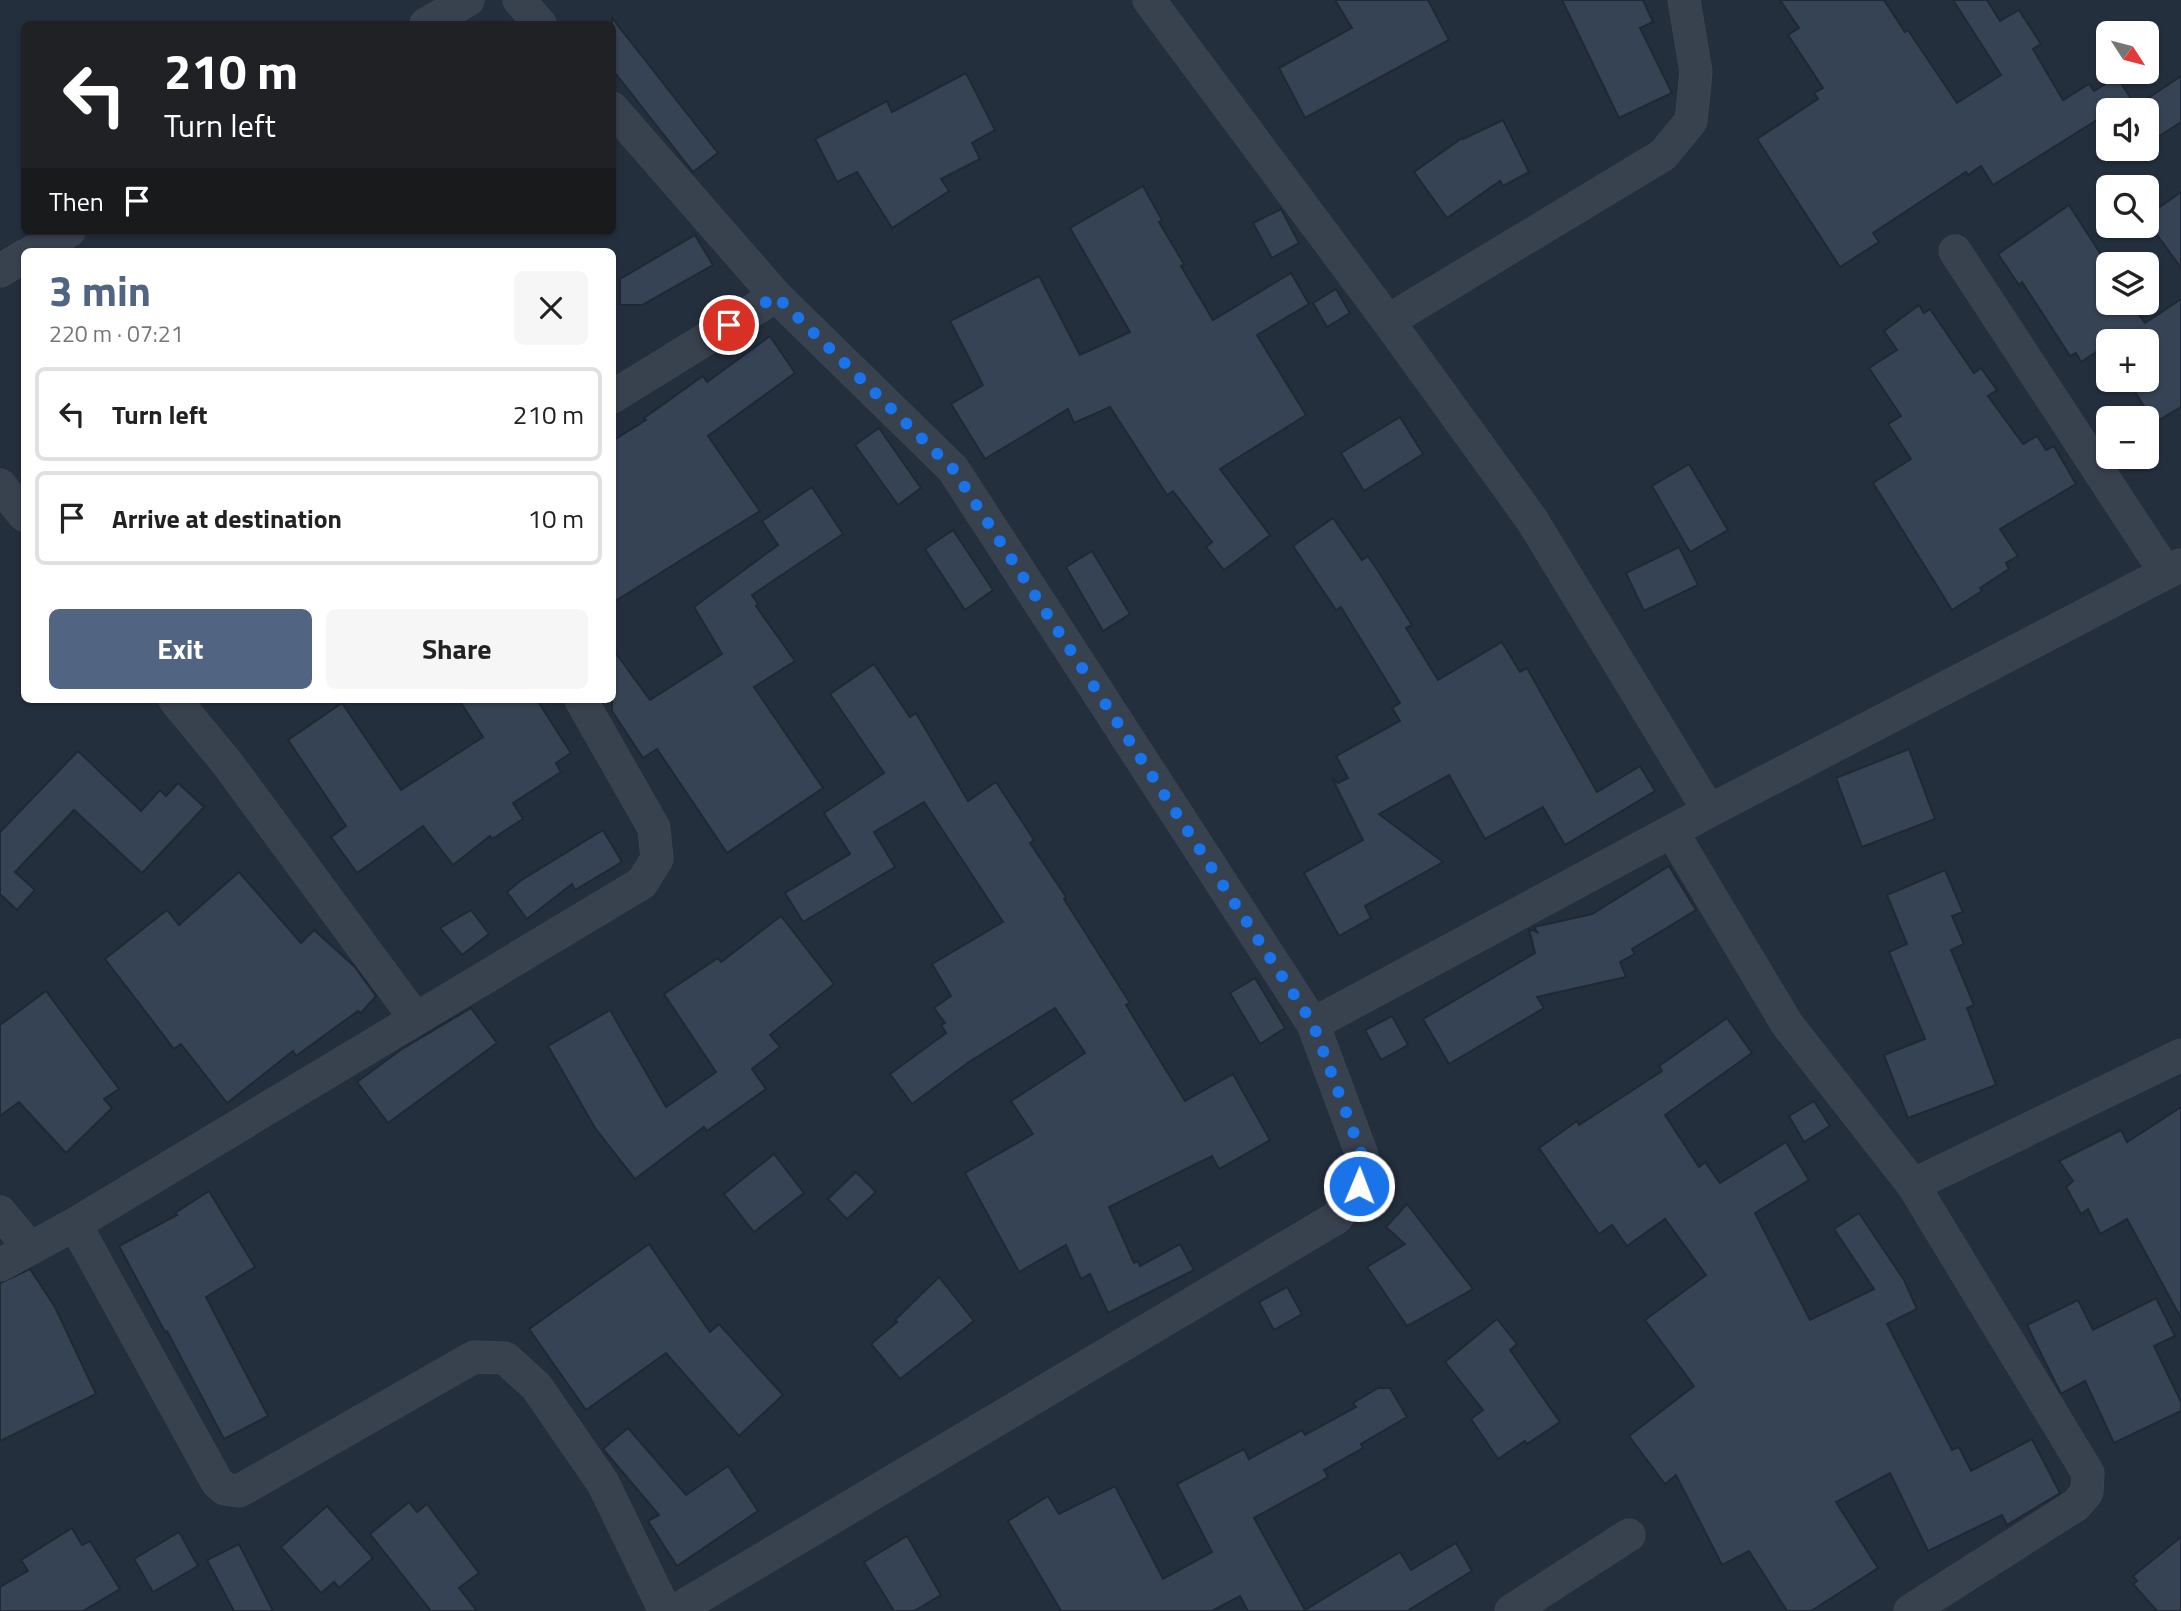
<!DOCTYPE html>
<meta charset="utf-8">
<style>
body{margin:0;font-family:"Titillium Web",sans-serif;background:#f6f6f6;color:#222;height:100vh;display:flex;flex-direction:column;font-size:26px;white-space:nowrap}
*{box-sizing:border-box;margin:0}
p{font-size:23px;color:#767676}
.icon{flex:none;width:38px;height:38px;fill:none;stroke:currentColor;stroke-width:2;stroke-linecap:round;stroke-linejoin:round}
.map{position:relative;flex:1;overflow:hidden}
.sheet{position:absolute;left:21px;top:248px;width:595px;height:455px;display:flex;flex-direction:column;background:#fff;border-radius:10px;box-shadow:0 2px 5px #0004}
.sheet>*{flex:none}
.hud{position:absolute;left:21px;top:21px;width:595px;height:214px;border-radius:10px;box-shadow:0 2px 5px #0004;background:#202124;color:#fff;overflow:hidden}
.needle{width:46px;rotate:126deg}
.buttons{position:absolute;left:2096px;top:21px;display:grid;gap:14px}
.buttons a{display:grid;place-items:center;width:63px;height:63px;border-radius:10px;background:#fff;box-shadow:0 2px 5px #0004;font-size:35px}
.pin{position:absolute;display:grid;place-items:center;width:60px;height:60px;color:#fff;margin:-30px;border:4px solid #fff;border-radius:50%;box-shadow:0 2px 7px #0007}
.me{position:absolute;width:77px;margin:-38px;rotate:1deg;stroke-linejoin:round;filter:drop-shadow(0 0 5px #0008)}
.turn{display:flex;align-items:center;gap:24px;height:147px;padding:0 28px;font-size:32px}
.turn .icon{width:91px;height:91px;stroke-width:2.5}
.turn b{display:block;font-size:49px;line-height:60px}
.then{display:flex;align-items:center;height:66px;padding:0 28px;background:#0003;gap:14px;font-size:26px}
.round{display:grid;place-items:center;flex:none;width:74px;height:74px;border-radius:10px;background:#f6f6f6}
.head{display:flex;align-items:center;justify-content:space-between;height:119px;padding:0 28px}
h1{font-size:42px;font-weight:700;line-height:52px;color:#516482}
.primary-button{display:flex;gap:14px;margin-top:auto;padding:14px 28px}
.primary-button a{flex:1;height:80px;border-radius:10px;background:#516482;color:#fff;font-size:28px;font-weight:700;line-height:80px;text-align:center}
.primary-button a+a{background:#f6f6f6;color:#222}
ul{padding:0;list-style:none}
li{display:flex;align-items:center;gap:21px;height:94px;margin:0 14px 10px;padding:0 14px;border:4px solid #e0e0e0;border-radius:10px}
li div{flex:1}
li b{display:block;font-size:26px}
li em{font-style:normal}
.map>svg:first-child{display:block}
.building{fill:#364354;stroke:#1f2835;stroke-width:2}
.lines{fill:none;stroke-linecap:round;stroke-linejoin:round}
.minor-casing{stroke:#414a57;stroke-width:33}
.minor{stroke:#38414e;stroke-width:32}
.route{stroke:#1a73e8;stroke-width:12;stroke-dasharray:0 21.6}
</style>
<div class="map">
<svg width="2181" height="1611" viewBox="0 0 2181 1611">
<rect width="100%" height="100%" fill="#242f3e"/>
<!-- building -->
<g class="building">
<polygon points="1335,0 1428,0 1449,40 1305,118 1279,68 1352,28"/>
<polygon points="1562,0 1643,0 1653,22 1640,28 1672,93 1619,118"/>
<polygon points="1780,0 1884,0 1905,32 1908,30 1957,103 2001,75 1953,0 1987,0 2000,21 2019,10 2041,44 2033,49 2063,100 2089,84 2094,91 2117,77 2136,106 2181,76 2181,122 2147,144 2147,110 2109,110 2109,114 2102,105 2108,113 1993,185 1981,166 1968,175 1966,172 1873,233 1879,242 1840,267 1757,139 1818,99 1814,93 1823,88 1788,35 1799,28"/>
<polygon points="612,18 718,153 693,172 612,69"/>
<polygon points="966,73 995,130 972,143 980,159 941,179 949,191 892,228 857,172 837,182 815,139 887,101 892,112"/>
<polygon points="1503,120 1529,172 1503,186 1500,181 1447,218 1414,172 1462,138 1463,139"/>
<polygon points="1143,186 1162,220 1159,222 1184,264 1181,266 1213,320 1291,273 1309,304 1257,335 1306,415 1220,469 1270,535 1224,570 1206,547 1212,542 1173,491 1167,495 1110,407 1074,423 1068,409 985,459 951,404 983,385 950,321 1039,276 1080,355 1130,332 1070,228"/>
<polygon points="2181,192 2181,268 2147,221 2147,216"/>
<polygon points="2069,205 2109,267 2109,303 2131,303 2145,323 2181,299 2181,407 2154,423 2128,380 2147,380 2147,341 2109,341 2109,349 2107,345 2081,362 2076,353 2070,356 2022,282 2019,285 1998,254"/>
<polygon points="1281,209 1299,243 1272,258 1253,223"/>
<polygon points="695,235 713,265 642,305 620,305 620,279"/>
<polygon points="1336,289 1350,313 1327,327 1313,303"/>
<polygon points="1919,305 1924,313 1930,309 1974,373 1981,368 1997,390 1988,396 2023,444 2037,436 2046,450 2054,446 2076,484 2000,529 2018,556 2006,563 2009,569 1980,588 1982,591 1952,610 1873,483 1911,459 1888,424 1901,416 1869,368 1897,350 1884,331"/>
<polygon points="770,336 795,373 708,436 760,511 612,603 612,441 646,420 644,418 703,376 707,382"/>
<polygon points="1400,417 1423,454 1364,491 1341,453"/>
<polygon points="879,428 921,488 898,505 855,445"/>
<polygon points="1689,464 1728,530 1690,552 1652,486"/>
<polygon points="812,487 843,534 752,595 758,604 756,606 795,661 754,687 823,788 727,853 657,749 643,758 612,711 612,648 650,700 722,654 694,607 778,545 762,521"/>
<polygon points="1333,518 1362,560 1368,556 1380,574 1412,625 1406,628 1438,680 1502,642 1520,672 1527,668 1597,792 1640,766 1655,791 1565,845 1543,807 1485,839 1449,775 1379,814 1443,862 1365,906 1371,918 1339,936 1304,873 1363,840 1332,778 1338,783 1348,778 1336,756 1400,721 1392,708 1400,703 1341,607 1336,610 1293,546"/>
<polygon points="953,530 993,590 965,610 925,549"/>
<polygon points="1679,547 1698,585 1644,611 1626,573"/>
<polygon points="1092,551 1130,614 1103,631 1066,567"/>
<polygon points="874,664 910,717 916,713 968,801 996,782 1034,840 1030,843 1066,897 1064,899 1130,1003 1126,1005 1185,1101 1233,1074 1270,1140 1219,1169 1212,1156 1109,1207 1134,1263 1138,1261 1140,1266 1180,1244 1194,1270 1108,1313 1090,1274 1081,1279 1066,1245 1019,1272 965,1173 1033,1134 1011,1101 1085,1053 1055,1008 969,1062 912,1104 890,1074 946,1033 941,1025 945,1023 934,1008 951,996 932,964 1003,922 924,802 874,832 895,867 803,922 785,893 850,854 824,813 884,773 830,694"/>
<polygon points="459,700 537,700 571,753 556,763 561,772 513,803 523,819 492,839 490,836 453,865 423,826 357,873 331,837 346,826 288,740 342,703 401,790 483,737"/>
<polygon points="1909,749 1935,819 1862,847 1836,778"/>
<polygon points="78,751 141,811 160,790 166,796 178,783 204,807 142,873 74,810 15,872 35,890 17,910 0,894 0,832"/>
<polygon points="603,830 622,862 575,890 572,884 527,919 507,892 520,881"/>
<polygon points="1669,866 1696,910 1632,949 1635,954 1620,962 1626,977 1537,997 1544,1008 1449,1064 1423,1019 1535,953 1529,929 1537,932 1534,927 1592,914"/>
<polygon points="1945,870 1963,912 1952,916 1964,944 1951,950 1974,1005 1967,1008 1996,1085 1908,1118 1884,1055 1925,1039 1889,952 1907,944 1887,895"/>
<polygon points="239,872 301,943 314,930 354,966 376,996 361,1013 358,1011 296,1056 293,1051 227,1103 181,1044 174,1049 105,959 167,910 179,925"/>
<polygon points="471,910 489,934 462,955 440,928"/>
<polygon points="781,916 834,984 770,1035 780,1047 752,1069 766,1089 707,1131 704,1127 635,1179 595,1128 548,1046 610,1010 666,1107 716,1072 664,994 718,958 721,962"/>
<polygon points="1255,978 1285,1028 1260,1044 1230,993"/>
<polygon points="46,991 119,1089 104,1099 112,1108 66,1153 19,1102 0,1116 0,1025"/>
<polygon points="471,1008 497,1043 388,1123 357,1082 402,1049"/>
<polygon points="1392,1016 1408,1045 1381,1060 1365,1030"/>
<polygon points="1727,1018 1752,1053 1665,1115 1699,1167 1705,1162 1720,1183 1786,1142 1809,1180 1755,1213 1810,1320 1874,1289 1834,1229 1859,1213 1904,1280 1917,1309 1887,1324 1952,1450 1959,1447 1971,1471 2032,1439 2060,1493 2007,1525 2002,1515 1928,1551 1890,1473 1836,1502 1878,1568 1811,1611 1787,1611 1749,1551 1722,1565 1676,1475 1665,1484 1629,1436 1694,1386 1645,1320 1706,1275 1665,1219 1627,1246 1612,1225 1599,1234 1539,1148 1577,1121 1579,1125 1662,1071 1659,1066"/>
<polygon points="1814,1101 1830,1126 1804,1142 1789,1116"/>
<polygon points="2181,1107 2181,1318 2127,1219 2100,1234 2088,1209 2081,1214 2066,1187 2073,1181 2059,1161 2121,1130 2127,1142"/>
<polygon points="774,1154 804,1193 754,1232 724,1194"/>
<polygon points="856,1172 876,1192 847,1219 828,1199"/>
<polygon points="209,1191 255,1267 206,1297 268,1416 224,1439 167,1331 165,1332 119,1246 177,1215 175,1213"/>
<polygon points="1407,1204 1473,1289 1407,1326 1367,1267 1405,1244 1386,1227"/>
<polygon points="649,1244 710,1332 719,1324 783,1395 739,1436 666,1353 586,1410 529,1329"/>
<polygon points="30,1269 55,1307 96,1394 0,1441 0,1283"/>
<polygon points="939,1277 974,1321 900,1379 871,1344 897,1322 895,1320"/>
<polygon points="1287,1287 1302,1314 1274,1330 1259,1302"/>
<polygon points="2156,1298 2175,1336 2154,1346 2181,1402 2181,1411 2114,1443 2085,1381 2061,1394 2027,1325 2078,1300 2093,1330"/>
<polygon points="1497,1319 1517,1344 1510,1350 1560,1422 1527,1444 1525,1441 1498,1459 1471,1419 1483,1410 1445,1362"/>
<polygon points="1378,1388 1390,1388 1407,1417 1361,1444 1363,1448 1324,1470 1328,1477 1254,1518 1305,1610 1400,1552 1411,1570 1456,1543 1472,1571 1407,1611 1248,1611 1240,1596 1212,1611 1061,1611 1008,1521 1048,1496 1059,1514 1115,1486 1163,1579 1212,1552 1177,1484 1244,1449 1249,1459 1302,1430 1305,1435 1356,1407 1353,1403"/>
<polygon points="628,1428 686,1495 728,1466 758,1511 677,1566 648,1521 659,1515 603,1449"/>
<polygon points="409,1502 417,1512 427,1504 479,1573 459,1588 477,1611 431,1611 370,1534"/>
<polygon points="327,1506 373,1558 339,1588 334,1582 321,1593 281,1547"/>
<polygon points="72,1528 82,1545 90,1541 120,1589 83,1611 0,1611 0,1587 28,1571 21,1560"/>
<polygon points="179,1532 198,1566 153,1592 134,1559"/>
<polygon points="907,1536 941,1595 914,1611 894,1611 864,1562"/>
<polygon points="2181,1537 2181,1611 2157,1611 2133,1584 2137,1581 2133,1576"/>
<polygon points="239,1544 273,1611 234,1611 207,1560"/>
</g>
<g class="lines">
<defs>
<g id="minor">
<polyline points="519,0 540,24"/>
<polyline points="1149,0 1388,321 1532,520 1709,811"/>
<polyline points="426,24 468,0"/>
<polyline points="612,108 776,296 953,469 1313,1024 1362,1155 1359,1186 1336,1218 675,1611"/>
<polyline points="1955,251 2166,573"/>
<polyline points="32,252 69,231"/>
<polyline points="0,271 24,256"/>
<polyline points="1388,321 1663,155 1691,121 1696,72 1684,0"/>
<polyline points="612,397 776,296"/>
<polyline points="0,485 24,515"/>
<polyline points="175,700 227,763 415,1018"/>
<polyline points="1672,832 1787,1024 1913,1185 2088,1473 2087,1492 2076,1505 1910,1611"/>
<polyline points="1313,1024 1709,811 2181,565"/>
<polyline points="1913,1185 2181,1055"/>
<polyline points="0,1212 30,1248"/>
<polyline points="75,1224 217,1482 225,1489 239,1491 474,1357 505,1358 536,1386 603,1483 665,1611"/>
<polyline points="0,1265 75,1224 642,883 657,859 654,828 581,700"/>
<polyline points="1511,1611 1629,1535"/>
</g>
</defs>
<!-- minor casing -->
<use href="#minor" class="minor-casing"/>
<!-- minor -->
<use href="#minor" class="minor"/>
</g>
<g class="lines">
<!-- route -->
<polyline class="route" points="729,325 776,296 953,469 1313,1024 1362,1155 1359,1186"/>
</g>
</svg>
<div class="buttons">
<a><svg class="needle" viewBox="-14 -14 28 28"><path d="M0-13l5 13h-10z" fill="#e53935"/><path d="M0 13l5-13h-10z" fill="#767676"/></svg></a>
<a><svg class="icon" aria-label="sound" viewBox="0 0 24 24"><path d="M4 9h4l5-4v14l-5-4H4zM17 9q2 3 0 6"/></svg></a>
<a><svg class="icon" aria-label="search" viewBox="0 0 24 24"><circle cx="10" cy="10" r="6"/><path d="M15 15l6 6"/></svg></a>
<a><svg class="icon" aria-label="layers" viewBox="0 0 24 24"><path d="M12 4l9 5-9 5-9-5zM3 14l9 5 9-5"/></svg></a>
<a>+</a>
<a>−</a>
</div>
<div class="pin" style="left:729px;top:325px;background:#d93025"><svg class="icon" aria-label="arrive" viewBox="0 0 24 24"><path d="M6 21V4h12l-3 4 3 4H6"/></svg></div>
<svg class="me" style="left:1359px;top:1186px" viewBox="-20 -20 40 40"><circle r="17" fill="#1a73e8" stroke="#fff" stroke-width="3"/><path d="M0-11L8 9 0 5-8 9z" fill="#fff"/></svg>
<div class="hud">
<div class="turn"><svg class="icon" aria-label="left" viewBox="0 0 24 24"><path d="M17 20v-9H6M10 6l-5 5 5 5"/></svg><div><b>210 m</b>Turn left</div></div>
<div class="then">Then<svg class="icon" aria-label="arrive" viewBox="0 0 24 24"><path d="M6 21V4h12l-3 4 3 4H6"/></svg></div>
</div>
<section class="sheet">
<div class="head"><div><h1>3 min</h1><p>220 m · 07:21</p></div><a class="round"><svg class="icon" aria-label="close" viewBox="0 0 24 24"><path d="M6 6l12 12M18 6L6 18"/></svg></a></div>
<ul>
<li><svg class="icon" aria-label="left" viewBox="0 0 24 24"><path d="M17 20v-9H6M10 6l-5 5 5 5"/></svg><div><b>Turn left</b></div><em>210 m</em></li>
<li><svg class="icon" aria-label="arrive" viewBox="0 0 24 24"><path d="M6 21V4h12l-3 4 3 4H6"/></svg><div><b>Arrive at destination</b></div><em>10 m</em></li>
</ul>
<div class="primary-button"><a>Exit</a><a>Share</a></div>
</section>
</div>
